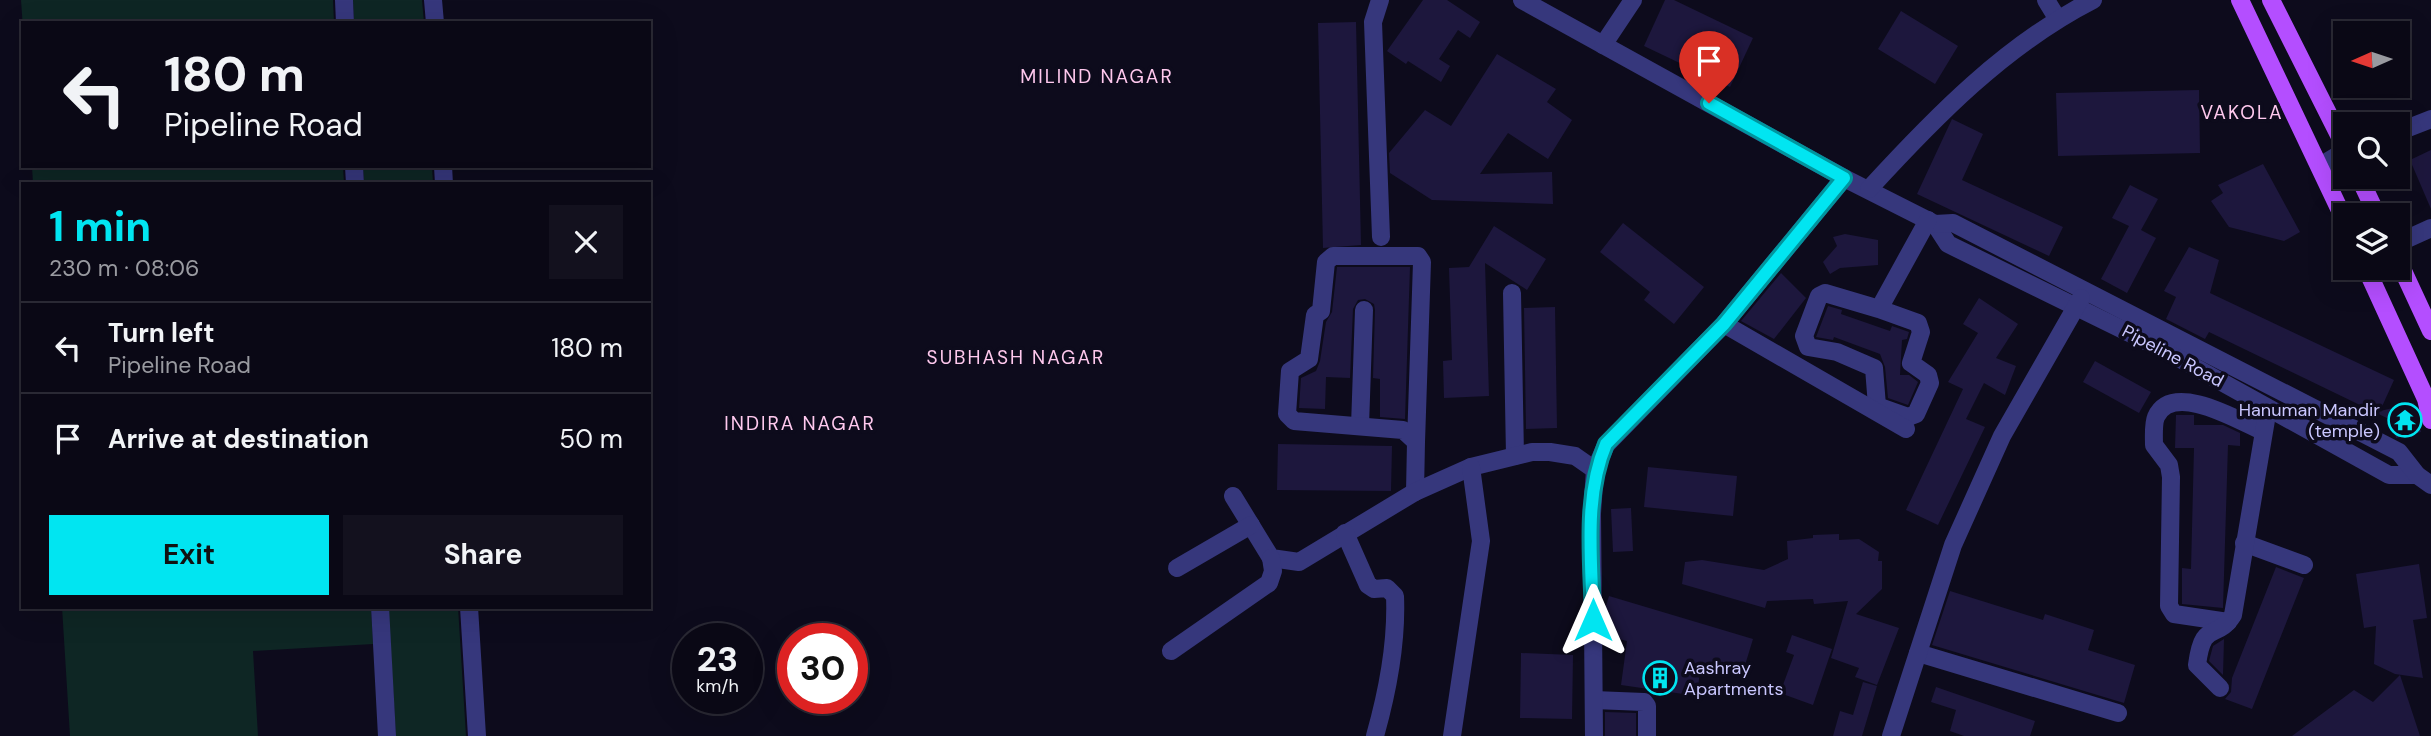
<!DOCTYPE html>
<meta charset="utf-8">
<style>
body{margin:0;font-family:"DM Sans",sans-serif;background:#13111e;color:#f1f3f6;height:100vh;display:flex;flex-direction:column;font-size:26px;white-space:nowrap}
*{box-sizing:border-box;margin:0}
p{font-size:23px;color:#999aa0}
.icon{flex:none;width:38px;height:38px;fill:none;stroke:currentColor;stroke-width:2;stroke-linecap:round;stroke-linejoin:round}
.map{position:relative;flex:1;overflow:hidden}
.panel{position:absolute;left:21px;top:182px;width:630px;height:427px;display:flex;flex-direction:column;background:#0a0815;border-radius:0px;box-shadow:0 7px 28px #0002,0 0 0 2px #2a2934}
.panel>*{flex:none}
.top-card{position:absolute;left:21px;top:21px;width:630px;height:147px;border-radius:0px;box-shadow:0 7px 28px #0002,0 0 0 2px #2a2934;background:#0a0815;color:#f1f3f6;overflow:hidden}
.needle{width:46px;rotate:267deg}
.tools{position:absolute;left:2333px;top:21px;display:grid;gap:14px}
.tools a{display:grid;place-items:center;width:77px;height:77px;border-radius:0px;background:#0a0815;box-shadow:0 7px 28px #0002,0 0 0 2px #2a2934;font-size:35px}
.speed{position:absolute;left:672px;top:623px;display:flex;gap:14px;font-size:35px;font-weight:700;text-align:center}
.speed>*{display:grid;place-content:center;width:91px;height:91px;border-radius:50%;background:#0a0815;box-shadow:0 7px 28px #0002,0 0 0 2px #2a2934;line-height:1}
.speed small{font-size:18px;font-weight:400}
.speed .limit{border:10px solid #d22;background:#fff;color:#111}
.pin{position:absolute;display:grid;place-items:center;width:60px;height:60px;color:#fff;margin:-72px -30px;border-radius:50% 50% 50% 0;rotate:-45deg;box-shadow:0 0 7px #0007}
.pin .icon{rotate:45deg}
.me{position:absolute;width:77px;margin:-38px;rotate:0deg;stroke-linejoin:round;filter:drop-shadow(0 0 5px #0008)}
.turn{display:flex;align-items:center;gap:24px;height:147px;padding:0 28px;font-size:32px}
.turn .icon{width:91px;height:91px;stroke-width:2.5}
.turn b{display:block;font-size:49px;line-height:60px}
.round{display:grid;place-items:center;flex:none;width:74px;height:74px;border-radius:0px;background:#13111e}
.headline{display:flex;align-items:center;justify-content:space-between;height:119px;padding:0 28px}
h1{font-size:42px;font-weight:700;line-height:52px;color:#01e5f1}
.primary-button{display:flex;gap:14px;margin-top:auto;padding:14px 28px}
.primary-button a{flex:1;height:80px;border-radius:0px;background:#01e5f1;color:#111;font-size:28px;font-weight:700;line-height:80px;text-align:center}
.primary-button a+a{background:#13111e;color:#f1f3f6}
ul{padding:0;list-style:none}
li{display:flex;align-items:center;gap:21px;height:91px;padding:0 28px;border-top:2px solid #2a2934}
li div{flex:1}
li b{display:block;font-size:26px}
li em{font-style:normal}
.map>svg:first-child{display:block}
.green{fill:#0e2624}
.building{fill:#1d173d}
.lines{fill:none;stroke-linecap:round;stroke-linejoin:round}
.minor{stroke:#36377c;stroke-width:18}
.major{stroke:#b44eff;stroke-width:18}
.route-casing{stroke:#01959d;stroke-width:18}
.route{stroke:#01e5f1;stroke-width:12}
.labels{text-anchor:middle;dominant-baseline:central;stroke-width:7;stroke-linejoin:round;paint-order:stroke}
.street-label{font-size:18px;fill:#cac7ff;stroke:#0d0b1c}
.poi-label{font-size:18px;fill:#cac7ff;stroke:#0d0b1c;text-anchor:end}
.neighbourhood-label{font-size:19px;letter-spacing:2px;fill:#ffc9ee;stroke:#0d0b1c}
</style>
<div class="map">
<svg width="2431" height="736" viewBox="0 0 2431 736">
<rect width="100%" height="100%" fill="#0d0b1c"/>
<!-- green -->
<g class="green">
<polygon points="21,0 333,0 334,23 23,23 23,29"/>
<polygon points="353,0 422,0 424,23 354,23"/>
<polygon points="32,166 343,166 344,184 33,184"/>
<polygon points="363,166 432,166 433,184 364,184"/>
<polygon points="62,607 371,607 373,644 253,651 258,736 70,736"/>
<polygon points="388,607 458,607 466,736 396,736"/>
</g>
<!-- building -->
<g class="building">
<polygon points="1423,0 1447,0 1480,22 1470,38 1458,30 1439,59 1450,66 1441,82 1408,61 1406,64 1387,51"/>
<polygon points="1665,0 1674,0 1753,38 1730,87 1644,46"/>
<polygon points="1901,11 1958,46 1935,84 1878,49"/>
<polygon points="1356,22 1361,245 1323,248 1318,23"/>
<polygon points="1497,54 1556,89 1547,102 1572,120 1548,159 1508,133 1480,174 1552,172 1553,204 1432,200 1390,173 1389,153 1425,110 1451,126"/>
<polygon points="2199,90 2200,153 2058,156 2056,93"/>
<polygon points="1952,119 1983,134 1962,180 2063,227 2049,256 1917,194"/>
<polygon points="2431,150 2431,209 2410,160"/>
<polygon points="2263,164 2300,232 2284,241 2229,227 2211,201 2223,193 2218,185"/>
<polygon points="2130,185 2158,199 2141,230 2156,238 2127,293 2101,279 2129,226 2112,218"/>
<polygon points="1623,223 1704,287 1674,324 1644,300 1650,292 1600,252"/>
<polygon points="1494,226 1546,259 1527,290 1485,263 1489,396 1444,398 1443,361 1452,360 1449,268 1469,267"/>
<polygon points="1845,234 1878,240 1878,265 1840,268 1830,274 1823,262 1837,246 1833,237"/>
<polygon points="2189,247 2219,260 2210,293 2394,380 2380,411 2414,403 2421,432 2396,438 2393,421 2209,332 2205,339 2166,319 2176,297 2164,291"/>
<polygon points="1337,267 1410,267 1405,419 1380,417 1380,379 1373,378 1375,310 1374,304 1365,299 1358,300 1353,309 1350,378 1326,377 1325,409 1299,408 1301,378 1316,371 1320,361 1326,322 1332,312"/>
<polygon points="1781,273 1806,298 1774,339 1741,321"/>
<polygon points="1979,298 2018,324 1996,358 2016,366 2005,395 1984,383 1966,419 1985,427 1938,525 1906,510 1963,389 1948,382 1978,333 1963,324"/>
<polygon points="1828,306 1842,310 1841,314 1890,331 1892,326 1909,332 1907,339 1902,340 1900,375 1909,375 1918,382 1908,405 1888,398 1885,367 1880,354 1834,337 1833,340 1816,337"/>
<polygon points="1555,307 1557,428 1526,429 1524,308"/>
<polygon points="2095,361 2151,392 2139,413 2083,382"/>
<polygon points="2176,415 2194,415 2194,425 2223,425 2240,433 2240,446 2228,445 2223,608 2182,604 2182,568 2191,569 2194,448 2175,448"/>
<polygon points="1278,444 1392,446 1391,491 1277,490"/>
<polygon points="1648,467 1737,476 1733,516 1644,507"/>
<polygon points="1631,508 1633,551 1613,552 1611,509"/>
<polygon points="1839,534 1839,540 1859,539 1879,552 1878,561 1882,561 1882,589 1856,614 1899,628 1877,685 1855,677 1859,668 1831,658 1848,601 1814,604 1813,599 1767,601 1765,608 1682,584 1685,562 1702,560 1764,570 1788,559 1787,541 1813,538 1813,535"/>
<polygon points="2419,564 2427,618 2413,620 2423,678 2395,674 2374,664 2376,626 2364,628 2356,574"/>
<polygon points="2276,567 2304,578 2252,709 2225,699 2231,692 2232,678"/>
<polygon points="1950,591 2043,620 2045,614 2094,630 2088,650 2135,665 2124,703 1932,645"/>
<polygon points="1609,596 1753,639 1742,675 1701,663 1697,696 1621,685 1627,641 1604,635 1604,612"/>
<polygon points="1792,635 1832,649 1813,705 1780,693 1794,655 1786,652"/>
<polygon points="2224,639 2223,675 2209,661 2213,646"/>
<polygon points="1521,653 1573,655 1572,719 1520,718"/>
<polygon points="2400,675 2420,736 2292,736 2354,690 2373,702"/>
<polygon points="1863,682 1877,686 1862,736 1833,736 1840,711 1853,715"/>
<polygon points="1936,687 2035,721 2030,736 1964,736 1950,731 1956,710 1931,702"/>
<polygon points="1605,712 1636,713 1636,736 1605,736"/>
</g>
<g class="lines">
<!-- minor -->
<g class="minor">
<polyline points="344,0 345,23"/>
<polyline points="433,0 435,23"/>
<polyline points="1380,0 1373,22 1381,237"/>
<polyline points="1522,0 1844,178 1935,224 1948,244 2164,350 2389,475 2417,475"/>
<polyline points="2046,0 2057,18"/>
<polyline points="1603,45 1633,0"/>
<polyline points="2398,132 2431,119"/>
<polyline points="354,166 355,184"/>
<polyline points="443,166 444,184"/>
<polyline points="2320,166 2345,151"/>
<path d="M1869 189C1935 117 2005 45 2093 0"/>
<polyline points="1935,224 1953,223 2399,452 2417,475 2431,485"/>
<polyline points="2398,243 2431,228"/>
<polyline points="1512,293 1515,456"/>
<polyline points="1879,309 1825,293 1819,296 1804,336 1808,347 1837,352 1874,368 1877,406 1908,417 1916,414 1930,383 1928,375 1911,363 1921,332 1918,323 1879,309 1928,220"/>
<polyline points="1724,324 1906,429"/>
<polyline points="1360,426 1364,310"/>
<polyline points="1415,492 1416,442 1403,430 1294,421 1287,414 1290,371 1309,359 1315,315 1321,311 1326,262 1333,256 1418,256 1422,262 1416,442"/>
<polyline points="1233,496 1271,558 1299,562 1415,492 1471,467 1532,452 1550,452 1575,456 1595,470"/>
<path d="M1345 533 1368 585 1374 589 1387 588 1395 596C1397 644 1388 690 1375 736"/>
<polyline points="2244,543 2304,565"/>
<polyline points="1177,568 1251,525"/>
<polyline points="380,607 387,736"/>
<polyline points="469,607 477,736"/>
<path d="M2228 622 2174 614 2169 606 2171 477 2169 465 2154 445C2154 437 2153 424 2156 417 2172 381 2238 420 2262 431"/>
<polyline points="1171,651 1269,583 1273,571 1271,558"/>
<polyline points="1918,653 2118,713"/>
<path d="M2220 688 2197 665C2203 618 2216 642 2233 615L2266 420"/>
<polyline points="1594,700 1644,702 1647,706 1647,736"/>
<polyline points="1452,736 1481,541 1471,467"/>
<polyline points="1594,736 1592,513 1595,470 1606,445 1724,324 1844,178"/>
<polyline points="1891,736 1953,545 2002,436 2081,298"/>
</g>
<!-- major -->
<g class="major">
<polyline points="2240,0 2345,221"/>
<polyline points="2271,0 2345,147"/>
<polyline points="2359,177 2377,215"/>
<polyline points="2398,260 2431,331"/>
<polyline points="2366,268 2426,399 2431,420"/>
</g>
</g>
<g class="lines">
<defs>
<path id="route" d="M1593 620C1592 563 1583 498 1606 444L1724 324 1844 178 1709 103"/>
</defs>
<!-- route casing -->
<use href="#route" class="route-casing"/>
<!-- route -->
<use href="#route" class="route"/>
</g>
<!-- icons -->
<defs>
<symbol id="temple-ring" viewBox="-11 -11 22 22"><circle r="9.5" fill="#0d0b1c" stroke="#01e5f1" stroke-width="1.5"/><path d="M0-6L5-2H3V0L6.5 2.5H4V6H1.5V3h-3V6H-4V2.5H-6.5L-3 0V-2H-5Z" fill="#01e5f1"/></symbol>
<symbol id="building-ring" viewBox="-11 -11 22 22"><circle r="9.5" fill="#0d0b1c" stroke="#01e5f1" stroke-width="1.5"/><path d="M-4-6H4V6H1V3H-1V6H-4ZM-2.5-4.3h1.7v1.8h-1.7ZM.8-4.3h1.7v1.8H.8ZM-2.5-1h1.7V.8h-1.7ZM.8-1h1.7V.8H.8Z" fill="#01e5f1"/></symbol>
</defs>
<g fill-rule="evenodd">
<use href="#temple-ring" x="2386" y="401" width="38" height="38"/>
<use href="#building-ring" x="1641" y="659" width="38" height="38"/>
</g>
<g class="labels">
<!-- street labels -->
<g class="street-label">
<text transform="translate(2173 356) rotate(28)">Pipeline Road</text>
</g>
<!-- poi labels -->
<g class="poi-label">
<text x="2380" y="410">Hanuman Mandir<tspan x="2380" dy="21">(temple)</tspan></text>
<text x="1684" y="668" text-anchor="start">Aashray<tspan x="1684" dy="21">Apartments</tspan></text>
</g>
<!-- neighbourhood labels -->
<g class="neighbourhood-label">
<text x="1097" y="76">MILIND NAGAR</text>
<text x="2242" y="112">VAKOLA</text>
<text x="1016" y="357">SUBHASH NAGAR</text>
<text x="800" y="423">INDIRA NAGAR</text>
</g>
</g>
</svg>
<div class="tools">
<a><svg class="needle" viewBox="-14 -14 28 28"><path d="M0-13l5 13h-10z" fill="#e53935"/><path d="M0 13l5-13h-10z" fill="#999aa0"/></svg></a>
<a><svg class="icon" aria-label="search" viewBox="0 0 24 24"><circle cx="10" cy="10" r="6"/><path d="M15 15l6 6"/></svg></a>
<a><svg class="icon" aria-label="layers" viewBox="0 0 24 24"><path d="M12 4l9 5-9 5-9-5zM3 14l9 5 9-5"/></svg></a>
</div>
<div class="speed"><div>23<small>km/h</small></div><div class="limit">30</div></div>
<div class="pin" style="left:1709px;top:103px;background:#d93025"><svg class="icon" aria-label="arrive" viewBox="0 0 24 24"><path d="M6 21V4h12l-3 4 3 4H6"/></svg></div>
<svg class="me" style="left:1593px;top:620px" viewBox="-20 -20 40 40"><path d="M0-17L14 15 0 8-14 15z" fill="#01e5f1" stroke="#fff" stroke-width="4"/></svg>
<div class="top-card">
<div class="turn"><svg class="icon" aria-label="left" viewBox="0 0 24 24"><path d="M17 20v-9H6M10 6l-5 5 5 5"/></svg><div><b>180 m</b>Pipeline Road</div></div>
</div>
<section class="panel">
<div class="headline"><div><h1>1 min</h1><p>230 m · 08:06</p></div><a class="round"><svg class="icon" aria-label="close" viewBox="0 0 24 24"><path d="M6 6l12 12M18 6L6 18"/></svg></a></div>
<ul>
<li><svg class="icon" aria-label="left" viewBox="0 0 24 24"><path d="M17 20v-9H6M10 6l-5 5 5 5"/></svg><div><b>Turn left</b><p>Pipeline Road</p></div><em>180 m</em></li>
<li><svg class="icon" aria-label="arrive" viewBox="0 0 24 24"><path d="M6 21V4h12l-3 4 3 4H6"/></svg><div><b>Arrive at destination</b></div><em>50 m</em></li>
</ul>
<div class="primary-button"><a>Exit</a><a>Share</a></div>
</section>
</div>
